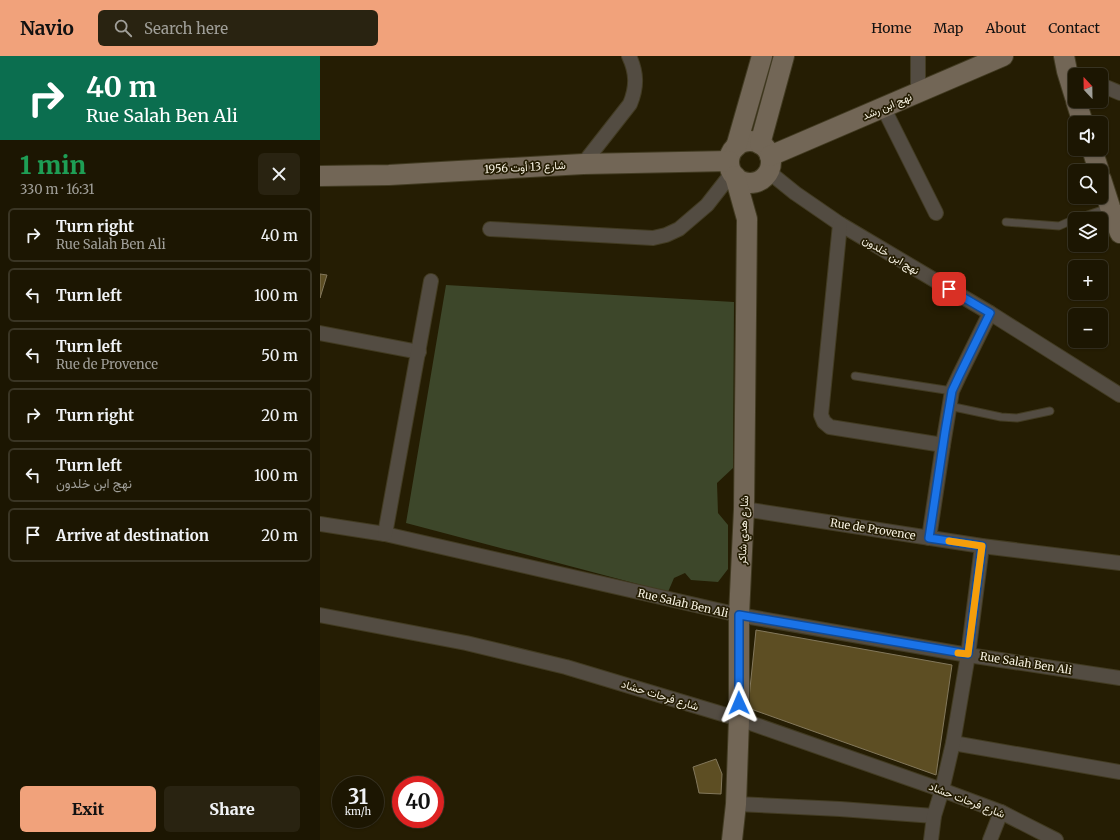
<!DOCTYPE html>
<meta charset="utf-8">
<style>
body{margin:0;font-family:Merriweather,Vazirmatn,serif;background:#292311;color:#f1f3f6;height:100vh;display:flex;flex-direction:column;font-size:15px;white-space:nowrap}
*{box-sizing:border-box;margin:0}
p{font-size:13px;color:#a09f99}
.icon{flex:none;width:22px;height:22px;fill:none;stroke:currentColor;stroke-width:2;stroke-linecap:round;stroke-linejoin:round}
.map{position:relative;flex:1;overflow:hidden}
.drawer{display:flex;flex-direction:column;background:#1c1602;width:320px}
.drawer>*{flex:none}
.banner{background:#0b6e4f;color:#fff;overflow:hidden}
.needle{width:26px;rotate:338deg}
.tools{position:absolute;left:748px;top:12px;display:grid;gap:8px}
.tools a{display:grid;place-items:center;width:40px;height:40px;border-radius:6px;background:#1c1602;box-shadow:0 1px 3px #0004,0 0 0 1px #3a3524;font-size:20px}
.speed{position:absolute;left:12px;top:720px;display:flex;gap:8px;font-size:20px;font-weight:700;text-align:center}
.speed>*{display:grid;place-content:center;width:52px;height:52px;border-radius:50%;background:#1c1602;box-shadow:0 1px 3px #0004,0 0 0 1px #3a3524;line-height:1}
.speed small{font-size:10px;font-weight:400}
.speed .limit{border:6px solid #d22;background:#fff;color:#111}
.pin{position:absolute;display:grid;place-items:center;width:34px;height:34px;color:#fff;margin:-17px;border-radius:8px;box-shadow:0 2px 6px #0006}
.me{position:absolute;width:44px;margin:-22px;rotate:359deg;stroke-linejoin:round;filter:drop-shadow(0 0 3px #0008)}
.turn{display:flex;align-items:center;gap:14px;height:84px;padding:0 20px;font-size:18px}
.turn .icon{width:52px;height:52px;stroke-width:2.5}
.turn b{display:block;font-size:28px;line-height:34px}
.round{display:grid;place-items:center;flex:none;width:42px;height:42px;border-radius:6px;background:#292311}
.overview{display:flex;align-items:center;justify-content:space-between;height:68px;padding:0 20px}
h1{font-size:24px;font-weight:800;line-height:30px;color:#1e9e55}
.cta{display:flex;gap:8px;margin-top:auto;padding:8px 20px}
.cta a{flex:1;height:46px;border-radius:6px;background:#f1a27b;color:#111;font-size:16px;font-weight:800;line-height:46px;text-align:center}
.cta a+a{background:#292311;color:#f1f3f6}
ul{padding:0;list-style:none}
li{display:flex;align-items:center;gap:12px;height:54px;margin:0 8px 6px;padding:0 12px;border:2px solid #3a3524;border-radius:6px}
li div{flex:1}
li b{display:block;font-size:15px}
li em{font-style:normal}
header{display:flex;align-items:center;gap:24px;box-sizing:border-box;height:56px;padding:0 20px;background:#f1a27b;color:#111}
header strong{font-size:19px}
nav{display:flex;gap:22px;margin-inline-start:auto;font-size:14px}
.search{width:280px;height:36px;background:#292311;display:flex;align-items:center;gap:10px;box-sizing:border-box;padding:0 14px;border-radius:6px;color:#a09f99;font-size:15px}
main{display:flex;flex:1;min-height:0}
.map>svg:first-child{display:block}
.green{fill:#3d472a}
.building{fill:#5d4e23;stroke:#83785c}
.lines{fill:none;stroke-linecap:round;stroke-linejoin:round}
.lane-casing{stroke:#423b22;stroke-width:9}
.street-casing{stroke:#423b22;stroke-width:16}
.secondary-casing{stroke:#423b22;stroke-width:22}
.lane{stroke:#534c42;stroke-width:7}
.street{stroke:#534c42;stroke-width:14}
.secondary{stroke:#726656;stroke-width:20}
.route-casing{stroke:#114b97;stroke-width:10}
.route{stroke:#1a73e8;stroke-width:7}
.slow{stroke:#f59e0b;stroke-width:7}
.labels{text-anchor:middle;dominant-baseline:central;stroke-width:3.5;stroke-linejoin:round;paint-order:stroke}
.street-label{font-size:11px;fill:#f6f1e1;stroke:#251d03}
</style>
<header>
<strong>Navio</strong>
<div class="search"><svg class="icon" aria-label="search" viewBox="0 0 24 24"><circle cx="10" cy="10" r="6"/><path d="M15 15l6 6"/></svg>Search here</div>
<nav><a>Home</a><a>Map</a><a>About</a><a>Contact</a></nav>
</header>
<main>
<section class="drawer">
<div class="banner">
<div class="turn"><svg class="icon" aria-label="right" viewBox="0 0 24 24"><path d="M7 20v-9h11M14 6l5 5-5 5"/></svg><div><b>40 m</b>Rue Salah Ben Ali</div></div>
</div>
<div class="overview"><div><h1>1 min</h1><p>330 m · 16:31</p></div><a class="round"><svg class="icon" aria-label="close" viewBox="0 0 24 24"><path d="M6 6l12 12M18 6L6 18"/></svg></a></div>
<ul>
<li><svg class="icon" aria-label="right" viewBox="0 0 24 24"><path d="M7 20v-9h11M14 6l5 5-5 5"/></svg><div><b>Turn right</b><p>Rue Salah Ben Ali</p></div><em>40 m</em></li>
<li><svg class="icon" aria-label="left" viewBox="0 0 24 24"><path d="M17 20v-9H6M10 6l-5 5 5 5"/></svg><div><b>Turn left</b></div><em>100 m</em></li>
<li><svg class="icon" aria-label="left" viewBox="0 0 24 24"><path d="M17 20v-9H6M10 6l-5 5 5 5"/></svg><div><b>Turn left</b><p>Rue de Provence</p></div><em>50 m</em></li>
<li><svg class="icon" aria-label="right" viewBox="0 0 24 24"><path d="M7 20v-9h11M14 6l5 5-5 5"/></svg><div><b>Turn right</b></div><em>20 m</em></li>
<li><svg class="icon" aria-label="left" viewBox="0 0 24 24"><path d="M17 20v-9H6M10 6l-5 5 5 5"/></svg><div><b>Turn left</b><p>نهج ابن خلدون</p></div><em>100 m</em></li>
<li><svg class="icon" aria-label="arrive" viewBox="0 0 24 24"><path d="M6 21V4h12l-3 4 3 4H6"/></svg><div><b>Arrive at destination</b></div><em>20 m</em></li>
</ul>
<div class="cta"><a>Exit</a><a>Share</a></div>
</section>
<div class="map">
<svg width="800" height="784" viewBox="0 0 800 784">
<rect width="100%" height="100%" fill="#251d03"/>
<!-- green -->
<polygon class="green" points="126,229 414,246 413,412 397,427 398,457 408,469 408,513 398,526 371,524 365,517 354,522 348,536 86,467"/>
<!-- building -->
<g class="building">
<polygon points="0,218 7,219 0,242"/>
<polygon points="436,574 632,609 616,719 428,652"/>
<polygon points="396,703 402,718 401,738 379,737 376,723 373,711"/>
</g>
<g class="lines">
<defs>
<g id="lane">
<polyline points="756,163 788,152"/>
<polyline points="686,166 739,170 755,163"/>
<polyline points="535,320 632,335"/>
<polyline points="629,350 681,361 697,362 730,355"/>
</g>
<g id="street">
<polyline points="598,0 598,36"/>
<polyline points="781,29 800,37"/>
<polyline points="563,51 616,157"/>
<path d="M263 108 310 48C317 31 317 17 309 0"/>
<polyline points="449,116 475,137 520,168 670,257 800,339"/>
<polyline points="520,168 501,359 504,366 510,371 623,389"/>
<polyline points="170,173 333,182 346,179 359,173 387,149 412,117"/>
<polyline points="0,277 99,296"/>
<polyline points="424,453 662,490 800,507"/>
<polyline points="0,468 65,478 419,559 648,599 800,622"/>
<polyline points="65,478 111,225"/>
<polyline points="609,482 623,389 632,335 639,320 670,257"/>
<polyline points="0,559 146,587 246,611 419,663 622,734 681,756 736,784"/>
<polyline points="633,687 800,716"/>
<polyline points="416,748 520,753 614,760"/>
<polyline points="611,784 614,760 622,734 633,687 648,599 662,490"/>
<polyline points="670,784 681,756"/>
</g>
<g id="secondary">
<polyline points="744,0 747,15 755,41"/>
<polyline points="756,45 763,67"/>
<circle cx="430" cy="106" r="21"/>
<polyline points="440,88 464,0"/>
<polyline points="416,91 442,0"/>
<polyline points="772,93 779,115"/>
<polyline points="450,100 683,0"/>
<polyline points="0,120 69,119 263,108 409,105"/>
<polyline points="781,123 790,151 800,177"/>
<polyline points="412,784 416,748 419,663 419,559 424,453 427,163 415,120"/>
</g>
</defs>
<!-- lane casing -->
<use href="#lane" class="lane-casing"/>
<!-- street casing -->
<use href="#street" class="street-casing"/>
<!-- secondary casing -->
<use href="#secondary" class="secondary-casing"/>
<!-- lane -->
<use href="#lane" class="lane"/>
<!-- street -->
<use href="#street" class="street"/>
<!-- secondary -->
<use href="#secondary" class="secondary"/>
</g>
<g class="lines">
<defs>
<polyline id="route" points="419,647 419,559 648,598 662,490 609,482 625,376 632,335 639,320 670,257 629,233"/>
</defs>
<!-- route casing -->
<use href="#route" class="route-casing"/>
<!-- route -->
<use href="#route" class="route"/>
<!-- slow -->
<polyline class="slow" points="629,485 662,490 648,598 638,597"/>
</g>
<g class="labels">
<!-- street labels -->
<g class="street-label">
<text transform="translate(567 50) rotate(-23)">نهج ابن رشد</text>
<text transform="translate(205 111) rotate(-3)">شارع 13 أوت 1956</text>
<text transform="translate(571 199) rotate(31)">نهج ابن خلدون</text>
<text transform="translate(553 473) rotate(9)">Rue de Provence</text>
<text transform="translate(423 474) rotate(-88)">شارع هدي شاكر</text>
<text transform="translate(363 547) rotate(13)">Rue Salah Ben Ali</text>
<text transform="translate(706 607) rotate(9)">Rue Salah Ben Ali</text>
<text transform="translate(340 639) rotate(17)">شارع فرحات حشاد</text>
<text transform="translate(647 744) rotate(21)">شارع فرحات حشاد</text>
</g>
</g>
</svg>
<div class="tools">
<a><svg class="needle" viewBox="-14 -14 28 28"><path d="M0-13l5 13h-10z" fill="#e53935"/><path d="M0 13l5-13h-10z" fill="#a09f99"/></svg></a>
<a><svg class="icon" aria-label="sound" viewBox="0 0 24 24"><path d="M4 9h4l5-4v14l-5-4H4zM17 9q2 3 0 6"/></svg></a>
<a><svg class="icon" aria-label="search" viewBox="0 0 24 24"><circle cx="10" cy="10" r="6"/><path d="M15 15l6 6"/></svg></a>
<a><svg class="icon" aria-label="layers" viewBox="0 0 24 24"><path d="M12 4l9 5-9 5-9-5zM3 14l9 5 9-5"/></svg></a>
<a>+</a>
<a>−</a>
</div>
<div class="speed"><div>31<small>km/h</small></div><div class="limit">40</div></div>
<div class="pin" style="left:629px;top:233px;background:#d93025"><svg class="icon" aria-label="arrive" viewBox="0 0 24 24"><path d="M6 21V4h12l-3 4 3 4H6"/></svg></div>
<svg class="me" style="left:419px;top:647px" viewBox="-20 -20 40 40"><path d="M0-17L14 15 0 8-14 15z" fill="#1a73e8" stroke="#fff" stroke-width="4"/></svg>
</div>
</main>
